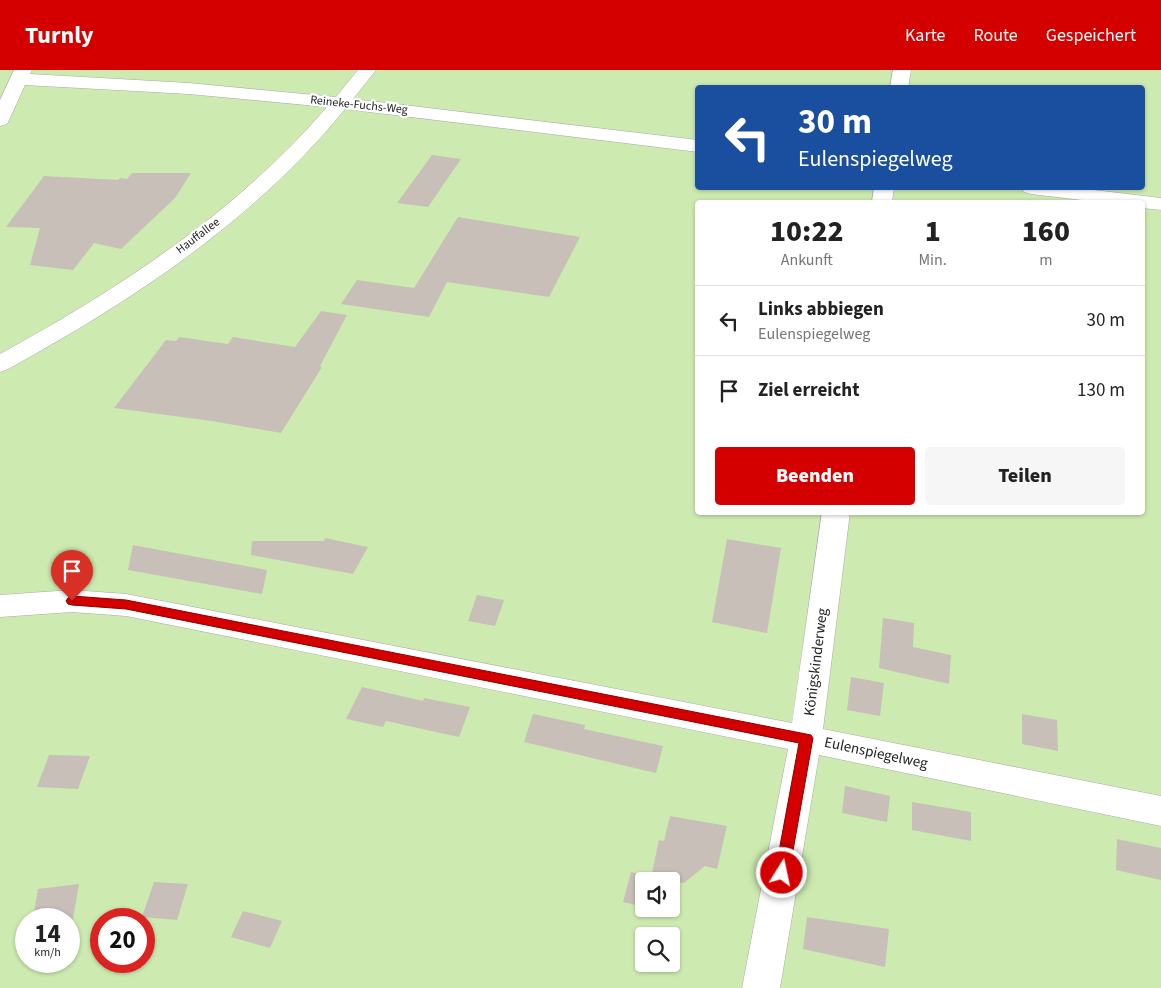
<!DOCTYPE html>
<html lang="de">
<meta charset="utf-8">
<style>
body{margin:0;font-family:"Source Sans 3",sans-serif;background:#f6f6f6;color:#222;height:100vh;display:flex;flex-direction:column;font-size:19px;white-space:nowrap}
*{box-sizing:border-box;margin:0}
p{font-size:16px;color:#767676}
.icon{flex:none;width:28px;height:28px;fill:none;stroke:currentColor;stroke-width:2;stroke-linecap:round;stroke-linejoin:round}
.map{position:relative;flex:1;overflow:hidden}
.side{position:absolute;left:695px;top:130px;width:450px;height:315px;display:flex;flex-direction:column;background:#fff;border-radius:5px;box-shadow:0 1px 4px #0004}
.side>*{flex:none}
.top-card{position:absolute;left:695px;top:15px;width:450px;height:105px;border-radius:5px;box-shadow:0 1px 4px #0004;background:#1a4fa0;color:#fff;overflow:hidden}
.controls{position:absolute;left:635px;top:802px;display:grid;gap:10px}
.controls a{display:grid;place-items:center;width:45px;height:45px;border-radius:5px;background:#fff;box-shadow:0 1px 4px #0004;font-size:25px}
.speed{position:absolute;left:15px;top:838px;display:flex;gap:10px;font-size:25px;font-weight:700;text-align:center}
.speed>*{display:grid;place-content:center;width:65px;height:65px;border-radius:50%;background:#fff;box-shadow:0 1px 4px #0004;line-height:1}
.speed small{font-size:12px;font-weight:400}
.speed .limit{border:8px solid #d22;background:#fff;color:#111}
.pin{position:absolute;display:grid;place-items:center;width:42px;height:42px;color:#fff;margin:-51px -21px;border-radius:50% 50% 50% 0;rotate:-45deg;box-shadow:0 0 5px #0007}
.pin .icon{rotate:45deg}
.me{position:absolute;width:55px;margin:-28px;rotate:10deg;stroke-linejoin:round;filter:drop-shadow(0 0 4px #0008)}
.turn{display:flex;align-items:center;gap:18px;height:105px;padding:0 20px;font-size:22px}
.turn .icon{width:65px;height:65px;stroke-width:2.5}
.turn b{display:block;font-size:35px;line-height:42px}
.eta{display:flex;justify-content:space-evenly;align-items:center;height:85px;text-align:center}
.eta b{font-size:30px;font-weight:800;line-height:35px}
.primary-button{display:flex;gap:10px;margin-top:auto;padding:10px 20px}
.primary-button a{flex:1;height:58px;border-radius:5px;background:#d40000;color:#fff;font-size:20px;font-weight:800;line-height:58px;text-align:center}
.primary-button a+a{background:#f6f6f6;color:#222}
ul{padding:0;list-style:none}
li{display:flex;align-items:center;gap:15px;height:70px;padding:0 20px;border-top:1px solid #e0e0e0}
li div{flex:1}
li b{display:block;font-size:19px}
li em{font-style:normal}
header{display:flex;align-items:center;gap:30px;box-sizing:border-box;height:70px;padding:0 25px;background:#d40000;color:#fff}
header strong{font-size:24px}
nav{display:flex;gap:28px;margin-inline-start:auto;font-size:18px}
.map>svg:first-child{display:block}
.grass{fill:#cdebb0;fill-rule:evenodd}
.building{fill:#c7bfb8}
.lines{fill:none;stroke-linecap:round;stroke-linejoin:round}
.minor-casing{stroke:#a9a9a9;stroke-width:1}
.minor{fill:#fff;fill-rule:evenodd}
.route{fill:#d40000;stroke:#8a0000}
.labels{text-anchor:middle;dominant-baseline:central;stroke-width:4.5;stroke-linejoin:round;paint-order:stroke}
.far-street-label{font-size:12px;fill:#222;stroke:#fff}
.street-label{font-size:15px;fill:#222;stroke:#fff}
</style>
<header>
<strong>Turnly</strong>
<nav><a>Karte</a><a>Route</a><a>Gespeichert</a></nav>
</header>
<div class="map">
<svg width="1161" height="918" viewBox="0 0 1161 918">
<rect width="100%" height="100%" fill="#f2efe9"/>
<!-- grass -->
<path class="grass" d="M0 0H1161V918H0ZM698 18H1142V118H698ZM698 132H1142V442H698ZM644 811H671V839H644ZM26 849H69V891H26ZM101 849H144V891H101ZM644 866H671V894H644Z"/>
<!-- building -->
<g class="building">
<polygon points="432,85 461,89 428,137 397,133"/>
<polygon points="132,103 191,103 175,128 121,179 94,173 73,200 30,195 40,158 6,157 44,106 118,110 120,108 127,109"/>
<polygon points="458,147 580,167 549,227 447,212 429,247 341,234 357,210 414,218"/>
<polygon points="321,241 347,245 320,296 322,297 281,363 212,351 114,338 166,270 176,271 179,267 228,274 233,267 295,277"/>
<polygon points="325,468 368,477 353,504 251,485 252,471 324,471"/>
<polygon points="727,469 781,478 767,563 712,552"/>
<polygon points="133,475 267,500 262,524 128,500"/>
<polygon points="477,525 504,530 495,556 468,551"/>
<polygon points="883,548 914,553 913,577 951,585 949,614 879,598"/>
<polygon points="851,607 884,613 880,646 847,640"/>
<polygon points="362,617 423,631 424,628 470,637 459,667 386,651 383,657 346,649"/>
<polygon points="533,644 585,655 584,659 663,676 656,703 524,672"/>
<polygon points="1022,644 1057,650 1058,681 1022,674"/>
<polygon points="49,685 90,686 78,719 37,717"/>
<polygon points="845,716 890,726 887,752 842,743"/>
<polygon points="912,732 971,742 971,771 912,760"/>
<polygon points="670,746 727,756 717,799 705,796 684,813 651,807 659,770 664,771"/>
<polygon points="1117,769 1161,778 1161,810 1116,800"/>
<polygon points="631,802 664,811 644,811 644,837 623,832"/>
<polygon points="154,812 188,814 177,850 142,847"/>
<polygon points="79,814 73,849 33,849 38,819"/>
<polygon points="243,841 282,851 270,878 231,867"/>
<polygon points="807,847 889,859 885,897 803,879"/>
</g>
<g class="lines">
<defs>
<g id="minor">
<path d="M14 0H32L30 4 189 13 336 27 358 0H376L353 29 698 70V82L345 39C255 150 132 231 8 299L0 302V284C119 219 238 141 327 37L189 24 25 15 9 50 7 54 0 56V30Z"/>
<polygon points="893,0 911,0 908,18 890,18"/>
<polygon points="874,118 894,118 892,132 872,132"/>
<polygon points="1021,118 1077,118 1161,128 1161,140 1142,138 1142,132 1099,132 1031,124 1024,122"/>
<polygon points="822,442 850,442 823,659 1161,726 1161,756 819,685 780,918 742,918 788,679 126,546 72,542 0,547 0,525 72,520 126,524 792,653"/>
</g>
</defs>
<!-- minor casing -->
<use href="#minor" class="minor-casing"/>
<!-- minor -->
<use href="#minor" class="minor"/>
</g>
<!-- route -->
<polygon class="route" points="72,526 126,530 811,665 813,668 789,803 787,807 782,809 777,807 775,803 799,673 126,539 72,535 68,534 66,531 68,528"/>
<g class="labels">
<!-- far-street labels -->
<g class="far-street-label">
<text transform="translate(359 35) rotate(6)">Reineke-Fuchs-Weg</text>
<text transform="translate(198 166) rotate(-37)">Hauffallee</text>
</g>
<!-- street labels -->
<g class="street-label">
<text transform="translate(816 592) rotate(-83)">Königskinderweg</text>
<text transform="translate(876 683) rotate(12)">Eulenspiegelweg</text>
</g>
</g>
</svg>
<div class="controls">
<a><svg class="icon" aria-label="sound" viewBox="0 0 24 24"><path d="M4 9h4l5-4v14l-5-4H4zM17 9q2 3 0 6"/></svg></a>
<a><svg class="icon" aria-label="search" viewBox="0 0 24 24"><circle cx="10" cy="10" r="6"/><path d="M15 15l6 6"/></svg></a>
</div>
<div class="speed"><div>14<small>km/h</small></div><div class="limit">20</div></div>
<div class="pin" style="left:72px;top:531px;background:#d93025"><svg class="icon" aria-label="arrive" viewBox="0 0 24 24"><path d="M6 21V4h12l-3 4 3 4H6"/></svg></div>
<svg class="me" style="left:782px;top:803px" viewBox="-20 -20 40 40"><circle r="17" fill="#d40000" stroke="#fff" stroke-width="3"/><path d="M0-11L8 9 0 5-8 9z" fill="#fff"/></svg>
<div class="top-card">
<div class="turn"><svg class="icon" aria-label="left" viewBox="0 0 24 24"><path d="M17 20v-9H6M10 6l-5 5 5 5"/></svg><div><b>30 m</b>Eulenspiegelweg</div></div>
</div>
<section class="side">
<div class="eta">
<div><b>10:22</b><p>Ankunft</p></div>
<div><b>1</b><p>Min.</p></div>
<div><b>160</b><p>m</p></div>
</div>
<ul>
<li><svg class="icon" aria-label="left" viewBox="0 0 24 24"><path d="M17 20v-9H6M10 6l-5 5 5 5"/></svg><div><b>Links abbiegen</b><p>Eulenspiegelweg</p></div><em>30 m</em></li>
<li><svg class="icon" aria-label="arrive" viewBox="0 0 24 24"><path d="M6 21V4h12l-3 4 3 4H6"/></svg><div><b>Ziel erreicht</b></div><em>130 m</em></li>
</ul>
<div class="primary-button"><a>Beenden</a><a>Teilen</a></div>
</section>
</div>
